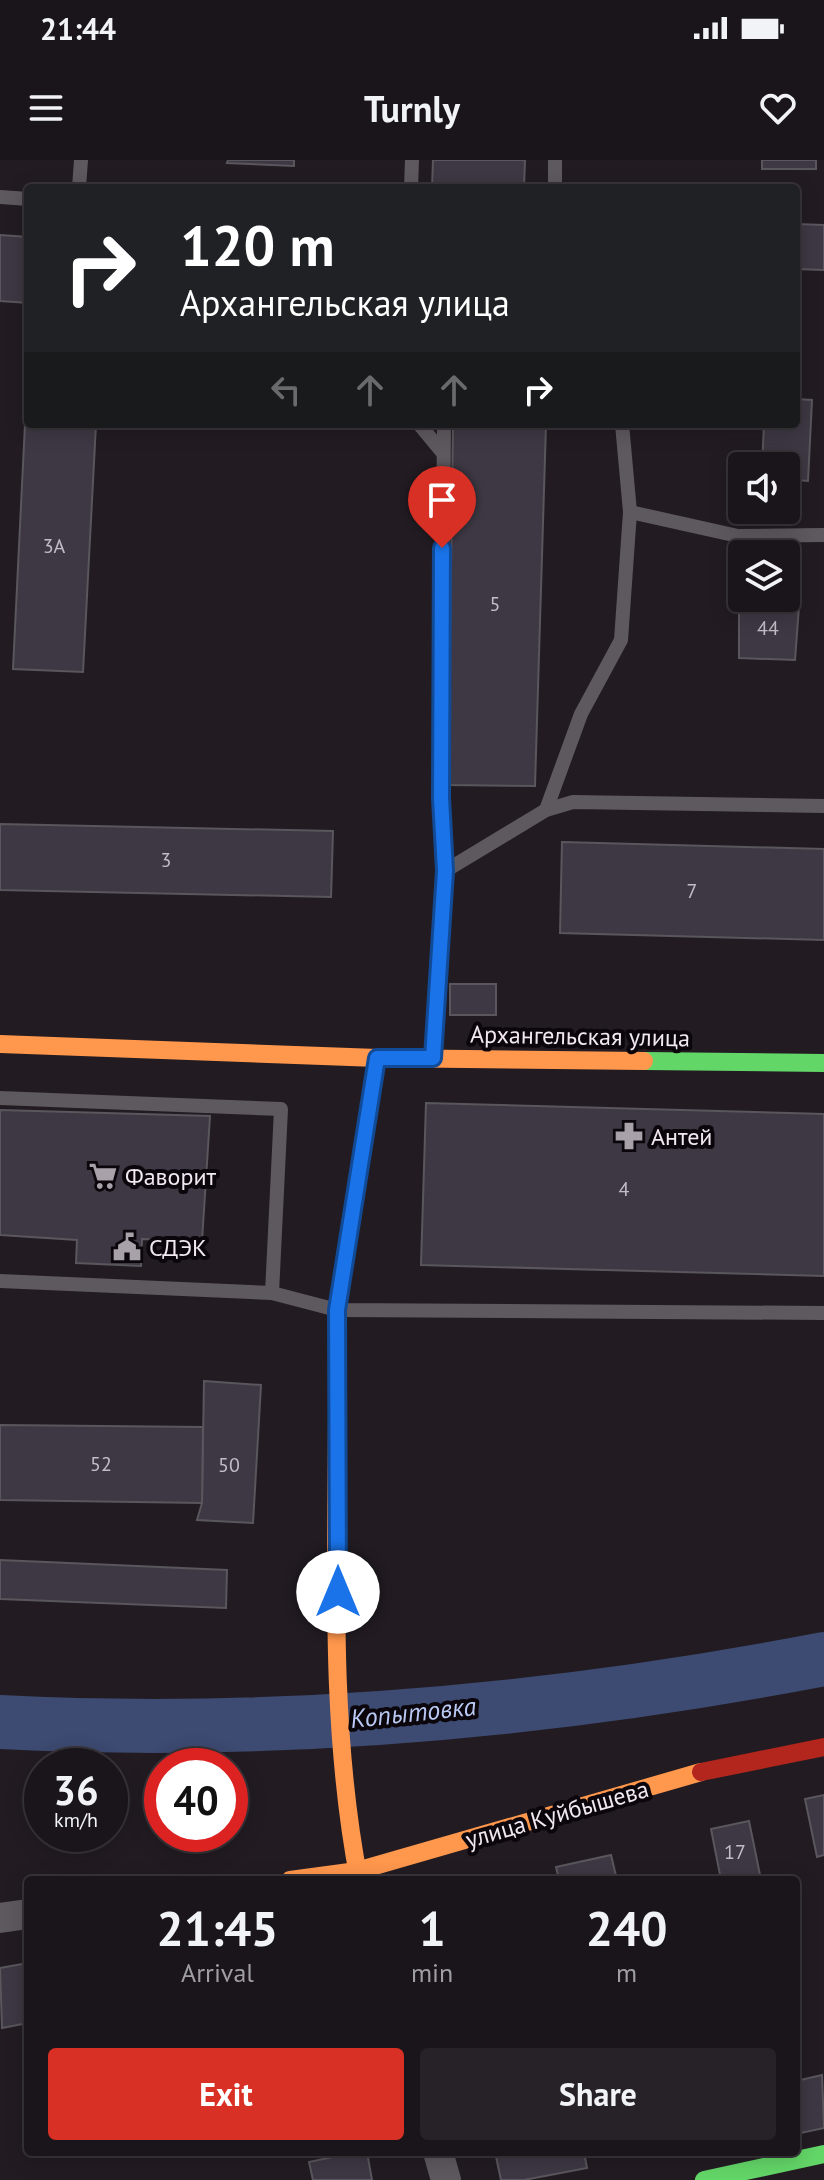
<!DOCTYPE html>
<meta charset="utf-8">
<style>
body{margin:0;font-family:"PT Sans",sans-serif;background:#272227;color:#f1f3f6;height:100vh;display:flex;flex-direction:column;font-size:30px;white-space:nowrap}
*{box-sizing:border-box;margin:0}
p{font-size:26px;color:#9f9fa2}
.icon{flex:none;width:44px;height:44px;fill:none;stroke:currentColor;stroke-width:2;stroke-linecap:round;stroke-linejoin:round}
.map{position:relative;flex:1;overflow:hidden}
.panel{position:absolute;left:24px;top:1716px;width:776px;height:280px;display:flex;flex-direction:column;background:#1a151a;border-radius:8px;box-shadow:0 4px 20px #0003,0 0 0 2px #383439}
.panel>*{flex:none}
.hud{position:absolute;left:24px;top:24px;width:776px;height:244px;border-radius:8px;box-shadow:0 4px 20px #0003,0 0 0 2px #383439;background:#202124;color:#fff;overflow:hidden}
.controls{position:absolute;left:728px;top:292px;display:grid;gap:16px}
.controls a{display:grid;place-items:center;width:72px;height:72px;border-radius:8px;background:#1a151a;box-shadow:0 4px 20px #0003,0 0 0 2px #383439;font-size:40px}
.speed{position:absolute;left:24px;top:1588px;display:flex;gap:16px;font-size:40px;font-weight:700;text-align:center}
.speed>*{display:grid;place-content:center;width:104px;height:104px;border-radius:50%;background:#1a151a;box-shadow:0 4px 20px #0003,0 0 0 2px #383439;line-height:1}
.speed small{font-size:20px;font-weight:400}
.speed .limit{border:12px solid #d22;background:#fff;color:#111}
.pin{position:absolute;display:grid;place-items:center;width:68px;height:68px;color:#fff;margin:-82px -34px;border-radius:50% 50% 50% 0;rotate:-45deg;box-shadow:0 0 8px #0007}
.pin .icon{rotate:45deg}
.me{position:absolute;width:88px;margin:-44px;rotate:0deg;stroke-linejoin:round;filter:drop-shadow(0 0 6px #0008)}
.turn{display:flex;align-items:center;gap:28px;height:168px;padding:0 24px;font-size:36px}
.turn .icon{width:104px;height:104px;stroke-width:2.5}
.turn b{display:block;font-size:56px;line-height:68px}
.lanes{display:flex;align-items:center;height:76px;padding:0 24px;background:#0003;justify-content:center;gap:40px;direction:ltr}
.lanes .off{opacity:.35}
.eta{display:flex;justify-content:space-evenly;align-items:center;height:136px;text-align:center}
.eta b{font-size:48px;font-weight:700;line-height:56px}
.button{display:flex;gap:16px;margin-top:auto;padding:16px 24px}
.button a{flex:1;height:92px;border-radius:8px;background:#d93025;color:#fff;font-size:32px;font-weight:700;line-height:92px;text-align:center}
.button a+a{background:#272227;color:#f1f3f6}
.status{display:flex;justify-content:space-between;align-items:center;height:56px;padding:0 40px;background:#1a151a;direction:ltr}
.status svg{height:22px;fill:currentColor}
header{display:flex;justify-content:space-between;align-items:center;height:104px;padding:0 24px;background:#1a151a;font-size:36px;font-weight:700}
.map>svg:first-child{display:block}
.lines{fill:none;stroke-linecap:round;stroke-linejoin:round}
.river{stroke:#3d4a71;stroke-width:54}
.building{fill:#3d3843;stroke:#5a565d;stroke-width:2}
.lane{stroke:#5e595e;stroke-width:14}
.street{stroke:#5e595e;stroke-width:30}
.fast{stroke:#63d668;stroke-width:18}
.slow{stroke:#ff974d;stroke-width:18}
.jam{stroke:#b3261e;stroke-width:18}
.route-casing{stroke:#114b97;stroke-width:20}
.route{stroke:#1a73e8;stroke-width:14}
.labels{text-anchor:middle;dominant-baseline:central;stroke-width:8;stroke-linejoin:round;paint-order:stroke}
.number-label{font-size:20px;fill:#c4bcc6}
.street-label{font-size:24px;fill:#f1e8f1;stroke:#0b060b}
.poi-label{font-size:24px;fill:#f1e8f1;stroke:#0b060b;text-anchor:start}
.water-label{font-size:26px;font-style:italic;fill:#b9c9f3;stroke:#0b060b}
</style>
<div class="status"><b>21:44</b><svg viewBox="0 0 49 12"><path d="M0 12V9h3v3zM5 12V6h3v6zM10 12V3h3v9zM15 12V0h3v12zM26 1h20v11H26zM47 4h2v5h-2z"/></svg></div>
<header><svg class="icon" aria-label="menu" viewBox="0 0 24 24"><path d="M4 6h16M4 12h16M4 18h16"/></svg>Turnly<svg class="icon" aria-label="heart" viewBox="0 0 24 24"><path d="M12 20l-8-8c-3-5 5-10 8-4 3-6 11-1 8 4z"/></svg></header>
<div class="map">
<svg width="824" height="2020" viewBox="0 0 824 2020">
<rect width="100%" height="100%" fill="#221c22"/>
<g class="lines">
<!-- river -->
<path class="river" d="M0 1562C275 1576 554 1551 824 1499"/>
</g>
<!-- building -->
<g class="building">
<polygon points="228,0 294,0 294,6 227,3"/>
<polygon points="433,0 525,0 524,28 432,28"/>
<rect x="762" y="0" width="54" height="9"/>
<polygon points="796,64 824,65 824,110 796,109"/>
<polygon points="0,75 28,77 28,143 0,141"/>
<polygon points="27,223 28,264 96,264 83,512 13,509"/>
<polygon points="796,239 812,240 808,321 786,319 786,306 762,306 764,264 796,264"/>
<polygon points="453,264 546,264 535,626 448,625"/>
<polygon points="801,420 795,500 739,498 739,422 742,422 742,438 786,438 786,421"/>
<polygon points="0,664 333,671 331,737 0,730"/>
<polygon points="562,682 824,689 824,780 560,773"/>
<rect x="450" y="824" width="46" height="31"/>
<polygon points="426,943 824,954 824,1116 421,1105"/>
<polygon points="0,950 210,956 202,1081 142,1079 141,1106 76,1103 77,1080 0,1075"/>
<polygon points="204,1221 261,1225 253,1363 197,1360 202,1343"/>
<polygon points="0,1265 203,1267 202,1343 0,1340"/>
<polygon points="0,1400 227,1410 226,1448 0,1439"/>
<polygon points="824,1635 824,1695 817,1697 805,1639"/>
<polygon points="749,1661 760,1715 721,1720 711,1669"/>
<polygon points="611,1695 617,1720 559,1720 556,1707"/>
<polygon points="28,1803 28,1863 2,1868 0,1808"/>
<polygon points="822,1915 824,1968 796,1974 796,1921"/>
<polygon points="356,1992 367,1992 372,2020 313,2020 309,2002"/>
<polygon points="495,1992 584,1992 587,2008 524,2020 501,2020"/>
</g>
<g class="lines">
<!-- lane -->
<g class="lane">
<polyline points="555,0 555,28"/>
<polyline points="79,28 81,0"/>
<polyline points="411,28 412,0"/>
<polyline points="0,37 28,39"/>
<polyline points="419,264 443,293"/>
<polyline points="630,352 738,376 824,375"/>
<polyline points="546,650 581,554 621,480 630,352 622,264"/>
<polyline points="445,711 546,650 573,642 824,646"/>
<polyline points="433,894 445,711 441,638 444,264"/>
<polyline points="0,938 281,949 272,1133"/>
<polyline points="0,1121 272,1133 337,1150 824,1153"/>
</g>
<!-- street -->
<g class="street">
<polyline points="0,1758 28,1754"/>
<polyline points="438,1992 446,2020"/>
</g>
<!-- fast -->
<g class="fast">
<polyline points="644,901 824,903"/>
<polyline points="704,2020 824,1994"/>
</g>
<!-- slow -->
<g class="slow">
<polyline points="0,884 377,898 644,901"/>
<path d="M337 1214C338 1382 327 1555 359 1720"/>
<polyline points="290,1720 357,1711 701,1612"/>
</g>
<!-- jam -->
<g class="jam">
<polyline points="337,1214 337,1150 377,898"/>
<polyline points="701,1612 824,1587"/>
</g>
</g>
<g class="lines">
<defs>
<polyline id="route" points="338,1432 337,1150 377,898 433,898 445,711 441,638 442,388"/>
</defs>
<!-- route casing -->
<use href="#route" class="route-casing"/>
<!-- route -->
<use href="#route" class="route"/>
</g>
<!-- icons -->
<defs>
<symbol id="pharmacy-bare" viewBox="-9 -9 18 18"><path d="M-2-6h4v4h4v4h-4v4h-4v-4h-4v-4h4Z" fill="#a9a1a9" stroke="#0b060b" stroke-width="2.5" paint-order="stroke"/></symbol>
<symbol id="supermarket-bare" viewBox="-9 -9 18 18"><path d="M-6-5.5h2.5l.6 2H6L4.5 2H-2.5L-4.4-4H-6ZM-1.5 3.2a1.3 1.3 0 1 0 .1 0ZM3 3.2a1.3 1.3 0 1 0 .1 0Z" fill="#a9a1a9" stroke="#0b060b" stroke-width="2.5" paint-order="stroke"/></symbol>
<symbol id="civic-bare" viewBox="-9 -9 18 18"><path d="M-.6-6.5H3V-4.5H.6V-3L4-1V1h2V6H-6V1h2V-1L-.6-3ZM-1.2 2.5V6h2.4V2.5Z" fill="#a9a1a9" stroke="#0b060b" stroke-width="2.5" paint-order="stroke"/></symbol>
</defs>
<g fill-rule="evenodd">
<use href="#pharmacy-bare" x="609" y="956" width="40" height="40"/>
<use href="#supermarket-bare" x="83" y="996" width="40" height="40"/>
<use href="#civic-bare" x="107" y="1067" width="40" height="40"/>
</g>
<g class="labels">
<!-- number labels -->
<g class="number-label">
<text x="54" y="386">3А</text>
<text x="495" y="444">5</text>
<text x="768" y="468">44</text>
<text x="166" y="700">3</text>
<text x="692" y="731">7</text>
<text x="624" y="1029">4</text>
<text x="101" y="1304">52</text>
<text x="229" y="1305">50</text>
<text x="735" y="1692">17</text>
</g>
<!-- street labels -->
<g class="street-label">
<text transform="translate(580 876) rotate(1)">Архангельская улица</text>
<text transform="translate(557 1654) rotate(-16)">улица Куйбышева</text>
</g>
<!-- poi labels -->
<g class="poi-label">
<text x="651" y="976">Антей</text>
<text x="125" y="1016">Фаворит</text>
<text x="149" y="1087">СДЭК</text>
</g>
<!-- water labels -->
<g class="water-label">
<text transform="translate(413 1552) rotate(-6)">Копытовка</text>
</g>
</g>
</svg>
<div class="controls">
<a><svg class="icon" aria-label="sound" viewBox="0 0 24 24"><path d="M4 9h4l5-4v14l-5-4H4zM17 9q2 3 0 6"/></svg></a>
<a><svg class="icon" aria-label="layers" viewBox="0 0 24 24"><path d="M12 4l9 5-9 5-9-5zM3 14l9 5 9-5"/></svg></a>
</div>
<div class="speed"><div>36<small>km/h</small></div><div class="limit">40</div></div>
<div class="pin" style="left:442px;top:388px;background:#d93025"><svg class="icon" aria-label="arrive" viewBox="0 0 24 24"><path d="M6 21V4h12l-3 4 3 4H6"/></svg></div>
<svg class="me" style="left:338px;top:1432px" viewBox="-20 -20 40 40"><circle r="19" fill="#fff"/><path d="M0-13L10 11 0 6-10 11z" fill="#1a73e8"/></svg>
<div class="hud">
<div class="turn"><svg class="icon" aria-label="right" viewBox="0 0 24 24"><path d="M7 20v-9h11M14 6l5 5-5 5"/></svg><div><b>120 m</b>Архангельская улица</div></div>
<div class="lanes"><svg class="icon off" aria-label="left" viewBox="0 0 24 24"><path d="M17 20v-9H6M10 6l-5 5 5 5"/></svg><svg class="icon off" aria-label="ahead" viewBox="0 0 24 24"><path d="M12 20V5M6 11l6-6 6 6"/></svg><svg class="icon off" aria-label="ahead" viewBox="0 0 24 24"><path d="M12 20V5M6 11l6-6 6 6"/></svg><svg class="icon" aria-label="right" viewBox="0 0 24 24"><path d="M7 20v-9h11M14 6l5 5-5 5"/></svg></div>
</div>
<section class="panel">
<div class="eta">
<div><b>21:45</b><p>Arrival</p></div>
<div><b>1</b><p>min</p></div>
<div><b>240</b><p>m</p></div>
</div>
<div class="button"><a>Exit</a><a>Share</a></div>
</section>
</div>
